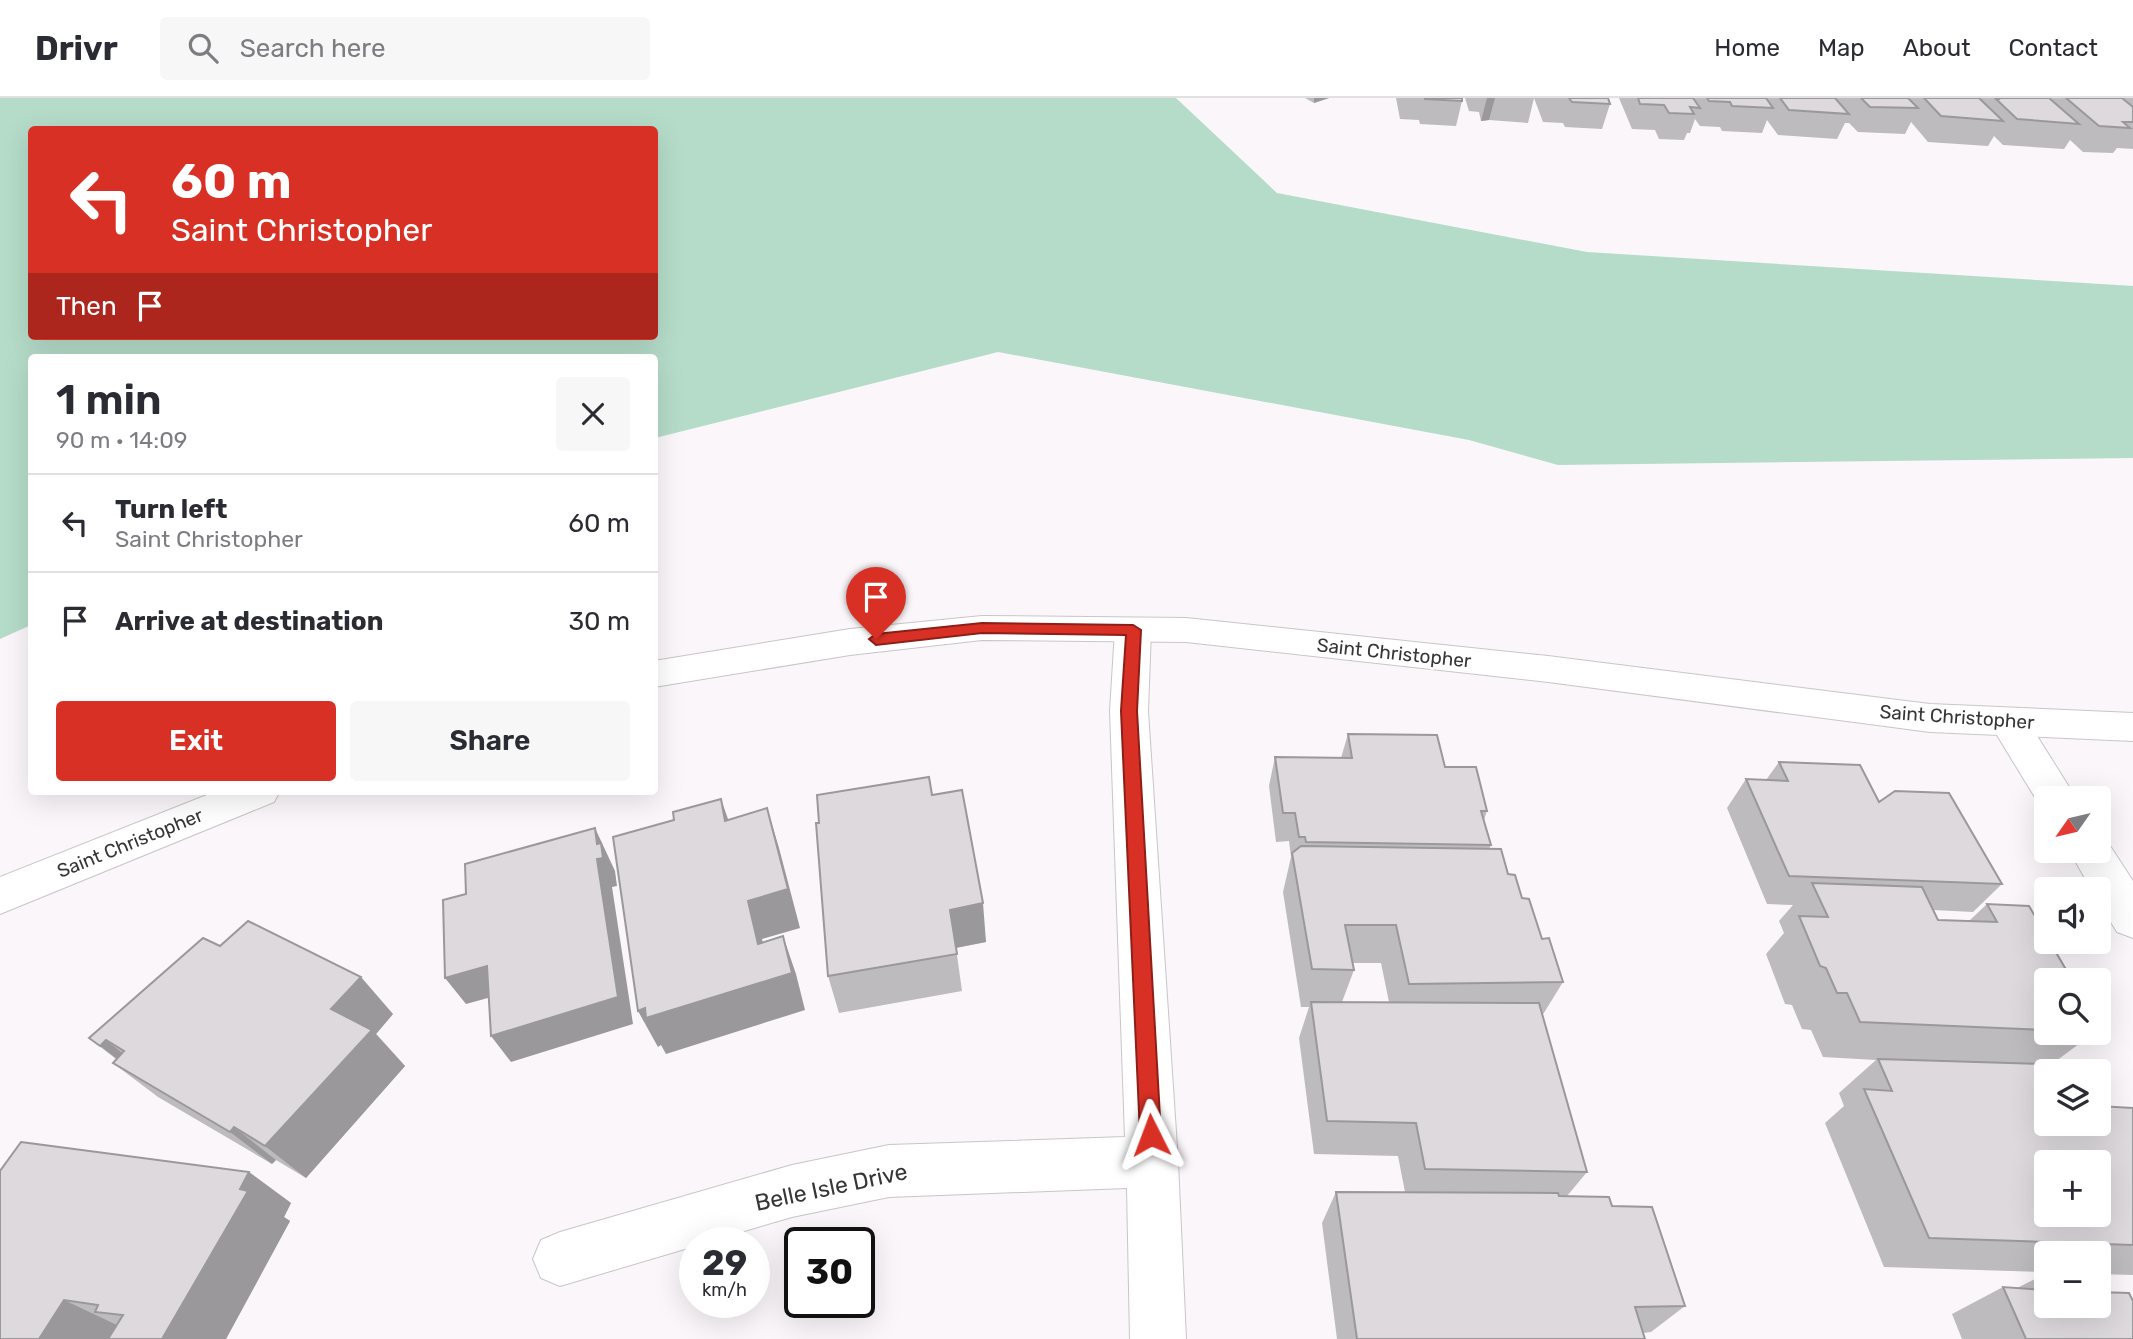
<!DOCTYPE html>
<meta charset="utf-8">
<style>
body{margin:0;font-family:Rubik,sans-serif;background:#f7f7f7;color:#2b2b33;height:100vh;display:flex;flex-direction:column;font-size:26px;white-space:nowrap}
*{box-sizing:border-box;margin:0}
p{font-size:23px;color:#7c7c81}
.icon{flex:none;width:38px;height:38px;fill:none;stroke:currentColor;stroke-width:2;stroke-linecap:round;stroke-linejoin:round}
.map{position:relative;flex:1;overflow:hidden}
.drawer{position:absolute;left:28px;top:256px;width:630px;height:441px;display:flex;flex-direction:column;background:#fff;border-radius:7px;box-shadow:0 7px 28px #0002}
.drawer>*{flex:none}
.top-card{position:absolute;left:28px;top:28px;width:630px;height:214px;border-radius:7px;box-shadow:0 7px 28px #0002;background:#d93025;color:#fff;overflow:hidden}
.needle{width:46px;rotate:236deg}
.fabs{position:absolute;left:2034px;top:688px;display:grid;gap:14px}
.fabs a{display:grid;place-items:center;width:77px;height:77px;border-radius:7px;background:#fff;box-shadow:0 7px 28px #0002;font-size:35px}
.speed{position:absolute;left:679px;top:1129px;display:flex;gap:14px;font-size:35px;font-weight:700;text-align:center}
.speed>*{display:grid;place-content:center;width:91px;height:91px;border-radius:50%;background:#fff;box-shadow:0 7px 28px #0002;line-height:1}
.speed small{font-size:18px;font-weight:400}
.speed .limit{border:4px solid #111;border-radius:10px;background:#fff;color:#111}
.pin{position:absolute;display:grid;place-items:center;width:60px;height:60px;color:#fff;margin:-72px -30px;border-radius:50% 50% 50% 0;rotate:-45deg;box-shadow:0 0 7px #0007}
.pin .icon{rotate:45deg}
.me{position:absolute;width:77px;margin:-38px;rotate:357deg;stroke-linejoin:round;filter:drop-shadow(0 0 5px #0008)}
.turn{display:flex;align-items:center;gap:24px;height:147px;padding:0 28px;font-size:32px}
.turn .icon{width:91px;height:91px;stroke-width:2.5}
.turn b{display:block;font-size:49px;line-height:60px}
.then{display:flex;align-items:center;height:66px;padding:0 28px;background:#0003;gap:14px;font-size:26px}
.round{display:grid;place-items:center;flex:none;width:74px;height:74px;border-radius:7px;background:#f7f7f7}
.overview{display:flex;align-items:center;justify-content:space-between;height:119px;padding:0 28px}
h1{font-size:42px;font-weight:600;line-height:52px}
.button{display:flex;gap:14px;margin-top:auto;padding:14px 28px}
.button a{flex:1;height:80px;border-radius:7px;background:#d93025;color:#fff;font-size:28px;font-weight:600;line-height:80px;text-align:center}
.button a+a{background:#f7f7f7;color:#2b2b33}
ul{padding:0;list-style:none}
li{display:flex;align-items:center;gap:21px;height:98px;padding:0 28px;border-top:2px solid #e1e1e2}
li div{flex:1}
li b{display:block;font-size:26px}
li em{font-style:normal}
header{display:flex;align-items:center;gap:42px;box-sizing:border-box;height:98px;padding:0 35px;background:#fff;border-bottom:2px solid #e1e1e2}
header strong{font-size:33px}
nav{display:flex;gap:38px;margin-inline-start:auto;font-size:24px}
.search{width:490px;height:63px;background:#f7f7f7;display:flex;align-items:center;gap:18px;box-sizing:border-box;padding:0 24px;border-radius:7px;color:#7c7c81;font-size:26px}
.map>svg:first-child{display:block}
.green{fill:#b5dcc9;fill-rule:evenodd}
.lines{fill:none;stroke-linecap:round;stroke-linejoin:round}
.street-casing{stroke:#c9c5c9;stroke-width:2}
.secondary-casing{stroke:#c9c5c9;stroke-width:2}
.street{fill:#fff;fill-rule:evenodd}
.secondary{fill:#fff;fill-rule:evenodd}
.wall{fill:#bebbbe;fill-rule:evenodd}
.shaded-wall{fill:#9b989b}
.building{fill:#ddd9dd;stroke:#9b989b;stroke-width:2;fill-rule:evenodd}
.route{fill:#d93025;stroke:#8d1f18;stroke-width:2}
.labels{text-anchor:middle;dominant-baseline:central;stroke-width:5;stroke-linejoin:round;paint-order:stroke}
.street-label{font-size:19px;fill:#373637;stroke:#fff}
.near-street-label{font-size:23px;fill:#373637;stroke:#fff}
</style>
<header>
<strong>Drivr</strong>
<div class="search"><svg class="icon" aria-label="search" viewBox="0 0 24 24"><circle cx="10" cy="10" r="6"/><path d="M15 15l6 6"/></svg>Search here</div>
<nav><a>Home</a><a>Map</a><a>About</a><a>Contact</a></nav>
</header>
<div class="map">
<svg width="2133" height="1241" viewBox="0 0 2133 1241">
<rect width="100%" height="100%" fill="#faf6fa"/>
<!-- green -->
<path class="green" d="M0 0H1176L1277 95 1587 154 2133 188V360L1558 367 1469 342 998 254 655 340 654 259H32L31 527 0 541ZM32 32H654V238H32Z"/>
<g class="lines">
<defs>
<g id="street">
<polygon points="1133,520 1146,523 1151,532 1148,613 1178,1064 1186,1241 1130,1241 1127,1090 889,1099 792,1119 707,1144 695,1144 695,1148 560,1188 541,1180 533,1161 541,1142 560,1134 792,1067 889,1047 1125,1039 1110,613 1115,532 1120,523"/>
<polygon points="2008,610 2022,614 2076,700 2046,700 2046,713 2042,711 1989,624 1994,614"/>
<polygon points="2098,737 2105,740 2133,783 2133,840 2117,834 2098,803 2098,791 2091,791 2069,752 2098,752"/>
</g>
<g id="secondary">
<polygon points="982,518 1186,520 1548,558 1930,606 2133,615 2133,643 1930,634 1548,584 1186,544 982,542 850,557 654,589 654,563 850,531"/>
<polygon points="217,693 280,693 274,704 0,816 0,779"/>
</g>
</defs>
<!-- street casing -->
<use href="#street" class="street-casing"/>
<!-- secondary casing -->
<use href="#secondary" class="secondary-casing"/>
<!-- street -->
<use href="#street" class="street"/>
<!-- secondary -->
<use href="#secondary" class="secondary"/>
</g>
<!-- wall -->
<g class="wall">
<polygon points="1305,0 1329,0 1314,5"/>
<polygon points="1396,0 1462,0 1462,3 1456,28 1420,26 1419,22 1400,21"/>
<polygon points="1465,0 1608,0 1610,6 1602,31 1565,29 1563,25 1543,24 1534,0 1528,25 1489,22 1481,23 1479,14 1469,13"/>
<polygon points="1616,0 2133,0 2133,51 2117,50 2113,55 2083,54 2070,42 2064,51 2003,47 1994,38 1988,48 1928,44 1911,24 1905,36 1858,34 1849,25 1845,25 1837,41 1778,37 1767,22 1762,35 1722,33 1720,29 1700,28 1695,21 1690,35 1687,35 1684,42 1659,41 1655,32 1632,31 1619,0"/>
<path d="M1348 636 1445 669 1487 713 1484 722 1491 747 1489 751 1508 776 1522 800 1563 884 1542 918 1587 1074 1567 1098 1612 1108 1685 1208 1651 1234 1643 1235 1645 1241H1337L1322 1125 1336 1094H1405L1398 1058 1314 1056 1299 940 1309 909H1301L1283 794 1291 759 1289 743 1276 744 1269 688 1275 659 1341 660ZM1352 865H1381L1389 904H1342L1354 872Z"/>
<polygon points="1779,664 1879,704 2002,786 1973,814 1933,812 1938,822 1969,823 1987,806 2046,882 2046,934 2095,934 2052,966 2047,966 2045,968 2046,1026 2133,1010 2133,1177 2098,1176 2098,1155 2046,1155 2046,1174 1884,1169 1825,1025 1844,1008 1839,995 1876,962 1823,959 1811,932 1802,931 1792,907 1785,906 1766,856 1784,835 1779,823 1793,807 1767,806 1727,710 1746,681 1766,682"/>
<polygon points="932,697 986,844 956,850 962,893 839,915 828,878"/>
<polygon points="220,848 393,916 376,936 405,968 306,1080 276,1062 272,1066 158,999 113,965 116,961 89,940"/>
<polygon points="249,1074 291,1105 284,1119 290,1123 226,1241 0,1241"/>
<polygon points="2039,1179 2046,1179 2046,1208 2133,1241 1962,1241 1952,1216 2003,1189 2017,1190"/>
</g>
<!-- shaded-wall -->
<g class="shaded-wall">
<polygon points="1314,0 1329,0 1314,5"/>
<polygon points="1487,0 1495,0 1489,22 1481,23"/>
<polygon points="721,701 735,741 725,723"/>
<polygon points="767,710 779,750 800,830 762,841 771,882 783,838 796,876 805,912 666,956 661,947 658,949 638,913 758,846 748,803"/>
<polygon points="595,730 615,773 617,788 612,789 633,926 511,964 491,938 597,761 597,746"/>
<polygon points="983,805 986,844 955,850 950,812"/>
<polygon points="487,868 506,895 466,906 445,880"/>
<polygon points="361,879 393,916 376,936 405,968 306,1080 265,1048 331,911"/>
<polygon points="106,942 151,978 146,983 100,948"/>
<polygon points="234,1029 276,1062 272,1066 230,1034"/>
<polygon points="249,1074 291,1105 284,1119 290,1123 226,1241 162,1241"/>
<polygon points="64,1202 119,1228 111,1241 39,1241"/>
</g>
<!-- building -->
<g class="building">
<polygon points="1425,0 1462,0 1462,3 1425,1"/>
<polygon points="1569,0 1608,0 1610,6 1572,4"/>
<polygon points="1638,0 1693,0 1700,10 1690,9 1694,16 1669,15 1664,7 1640,6"/>
<polygon points="1707,0 1766,0 1773,10 1732,8 1730,4 1709,3"/>
<polygon points="1780,0 1835,0 1849,16 1789,12"/>
<polygon points="1861,0 1908,0 1918,10 1870,9"/>
<polygon points="1924,0 1979,0 2003,23 1941,18"/>
<polygon points="1998,0 2049,0 2079,26 2017,21 1996,1 2000,1"/>
<polygon points="2066,0 2122,0 2133,9 2133,24 2123,24 2130,30 2099,28"/>
<polygon points="1348,636 1437,637 1445,669 1476,669 1487,713 1481,713 1491,747 1306,744 1305,739 1299,739 1295,715 1283,715 1275,659 1352,660"/>
<polygon points="1779,664 1860,667 1879,704 1895,693 1949,695 2002,786 1789,778 1746,681 1788,683"/>
<polygon points="929,679 932,697 962,692 983,805 950,812 957,856 828,878 816,725 819,725 817,697"/>
<polygon points="721,701 725,723 767,710 788,791 748,803 758,846 783,838 792,875 646,920 645,910 638,913 613,739 674,722 673,714"/>
<polygon points="595,730 597,746 601,745 603,760 597,761 618,899 491,938 487,868 445,880 443,802 466,796 465,766"/>
<polygon points="1301,748 1501,751 1508,776 1515,777 1522,800 1529,801 1542,841 1549,840 1563,884 1409,886 1396,827 1345,827 1354,872 1312,871 1292,755"/>
<polygon points="1812,785 1922,789 1938,822 1997,824 1987,806 2029,808 2046,837 2046,844 2050,844 2072,882 2046,882 2046,932 1860,924 1847,895 1837,895 1826,870 1820,868 1799,818 1828,819"/>
<polygon points="248,823 361,879 331,911 372,932 265,1048 234,1029 230,1034 113,965 124,953 106,942 100,948 89,940 203,840 220,848"/>
<polygon points="1311,904 1539,905 1587,1074 1425,1071 1416,1025 1327,1023"/>
<path d="M1878 961 2045 966 2048 973H2046V1026H2098V1008L2133 1010V1147L1929 1140 1864 991 1892 993ZM2046 1064H2098V1116H2046Z"/>
<polygon points="21,1044 249,1074 240,1091 248,1093 162,1241 108,1241 123,1217 95,1214 98,1207 64,1202 39,1241 0,1241 0,1073"/>
<polygon points="1336,1094 1558,1095 1559,1098 1609,1099 1612,1108 1652,1109 1685,1208 1635,1209 1645,1241 1357,1241"/>
<polygon points="2039,1179 2046,1179 2046,1208 2098,1208 2098,1194 2129,1195 2133,1203 2133,1241 2026,1241 2003,1189 2044,1192"/>
</g>
<!-- route -->
<polygon class="route" points="982,525 1133,527 1141,532 1137,613 1161,1037 1158,1044 1151,1047 1144,1044 1140,1037 1121,613 1126,537 982,535 876,547 869,541 876,536"/>
<g class="labels">
<!-- street labels -->
<g class="street-label">
<text transform="translate(1394 555) rotate(6)">Saint Christopher</text>
<text transform="translate(1957 619) rotate(4)">Saint Christopher</text>
<text transform="translate(130 745) rotate(-22)">Saint Christopher</text>
</g>
<!-- near-street labels -->
<g class="near-street-label">
<text transform="translate(831 1089) rotate(-12)">Belle Isle Drive</text>
</g>
</g>
</svg>
<div class="fabs">
<a><svg class="needle" viewBox="-14 -14 28 28"><path d="M0-13l5 13h-10z" fill="#e53935"/><path d="M0 13l5-13h-10z" fill="#7c7c81"/></svg></a>
<a><svg class="icon" aria-label="sound" viewBox="0 0 24 24"><path d="M4 9h4l5-4v14l-5-4H4zM17 9q2 3 0 6"/></svg></a>
<a><svg class="icon" aria-label="search" viewBox="0 0 24 24"><circle cx="10" cy="10" r="6"/><path d="M15 15l6 6"/></svg></a>
<a><svg class="icon" aria-label="layers" viewBox="0 0 24 24"><path d="M12 4l9 5-9 5-9-5zM3 14l9 5 9-5"/></svg></a>
<a>+</a>
<a>−</a>
</div>
<div class="speed"><div>29<small>km/h</small></div><div class="limit">30</div></div>
<div class="pin" style="left:876px;top:541px;background:#d93025"><svg class="icon" aria-label="arrive" viewBox="0 0 24 24"><path d="M6 21V4h12l-3 4 3 4H6"/></svg></div>
<svg class="me" style="left:1151px;top:1037px" viewBox="-20 -20 40 40"><path d="M0-17L14 15 0 8-14 15z" fill="#d93025" stroke="#fff" stroke-width="4"/></svg>
<div class="top-card">
<div class="turn"><svg class="icon" aria-label="left" viewBox="0 0 24 24"><path d="M17 20v-9H6M10 6l-5 5 5 5"/></svg><div><b>60 m</b>Saint Christopher</div></div>
<div class="then">Then<svg class="icon" aria-label="arrive" viewBox="0 0 24 24"><path d="M6 21V4h12l-3 4 3 4H6"/></svg></div>
</div>
<section class="drawer">
<div class="overview"><div><h1>1 min</h1><p>90 m · 14:09</p></div><a class="round"><svg class="icon" aria-label="close" viewBox="0 0 24 24"><path d="M6 6l12 12M18 6L6 18"/></svg></a></div>
<ul>
<li><svg class="icon" aria-label="left" viewBox="0 0 24 24"><path d="M17 20v-9H6M10 6l-5 5 5 5"/></svg><div><b>Turn left</b><p>Saint Christopher</p></div><em>60 m</em></li>
<li><svg class="icon" aria-label="arrive" viewBox="0 0 24 24"><path d="M6 21V4h12l-3 4 3 4H6"/></svg><div><b>Arrive at destination</b></div><em>30 m</em></li>
</ul>
<div class="button"><a>Exit</a><a>Share</a></div>
</section>
</div>
